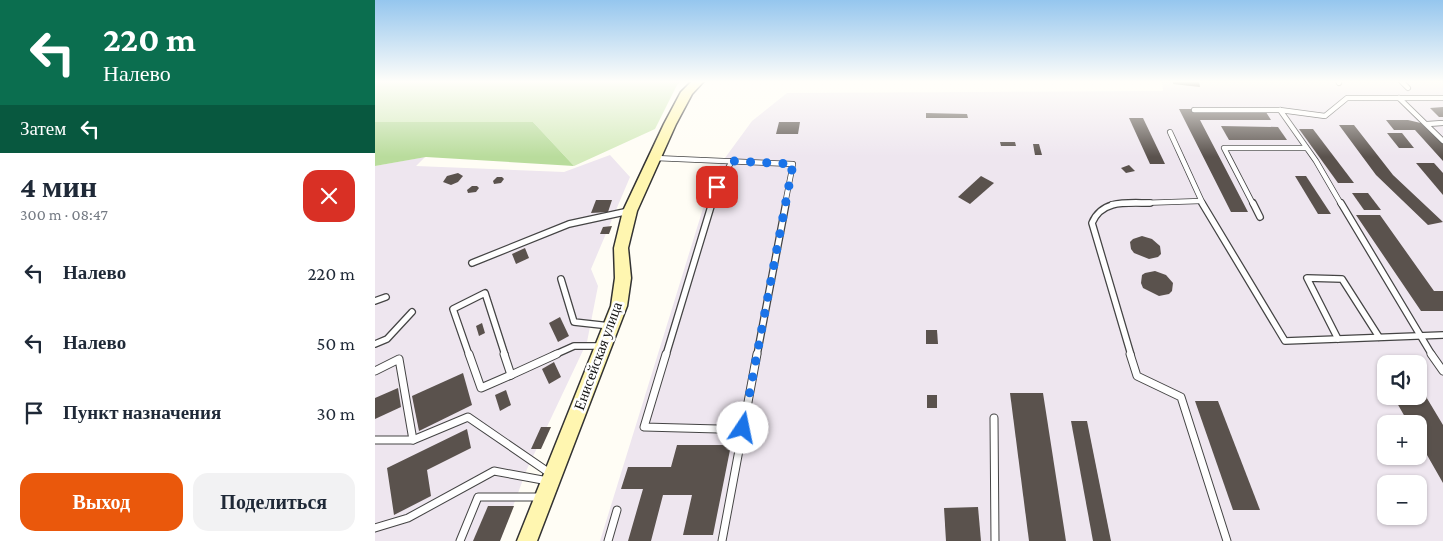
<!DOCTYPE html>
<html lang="ru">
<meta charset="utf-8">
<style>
body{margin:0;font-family:"Crimson Pro",serif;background:#f2f2f3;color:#1f2937;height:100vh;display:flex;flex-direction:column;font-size:19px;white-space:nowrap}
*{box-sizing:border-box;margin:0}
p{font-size:16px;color:#747a83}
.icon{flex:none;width:28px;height:28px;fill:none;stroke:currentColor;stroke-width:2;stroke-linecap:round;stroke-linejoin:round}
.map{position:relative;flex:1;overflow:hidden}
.details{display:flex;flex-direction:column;background:#fff;width:375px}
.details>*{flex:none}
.guide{background:#0b6e4f;color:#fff;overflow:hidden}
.tools{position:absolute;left:1002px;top:355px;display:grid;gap:10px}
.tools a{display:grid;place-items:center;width:50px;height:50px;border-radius:10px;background:#fff;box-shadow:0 1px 4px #0004;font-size:25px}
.pin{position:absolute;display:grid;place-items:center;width:42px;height:42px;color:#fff;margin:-21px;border-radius:10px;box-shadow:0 2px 8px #0006}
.me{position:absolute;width:55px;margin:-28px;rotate:11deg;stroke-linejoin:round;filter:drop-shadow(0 0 4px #0008)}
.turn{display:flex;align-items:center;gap:18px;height:105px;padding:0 20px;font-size:22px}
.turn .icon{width:65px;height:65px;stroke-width:2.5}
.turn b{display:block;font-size:35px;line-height:42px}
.then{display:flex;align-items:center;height:48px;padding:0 20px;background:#0003;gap:10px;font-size:19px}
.round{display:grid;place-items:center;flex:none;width:52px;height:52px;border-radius:15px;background:#f2f2f3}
.headline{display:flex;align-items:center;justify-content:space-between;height:85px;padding:0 20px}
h1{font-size:30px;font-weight:700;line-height:38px}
.button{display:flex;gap:10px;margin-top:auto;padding:10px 20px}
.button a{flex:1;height:58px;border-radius:15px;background:#ea580c;color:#fff;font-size:20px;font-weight:700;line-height:58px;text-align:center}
.button a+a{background:#f2f2f3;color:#1f2937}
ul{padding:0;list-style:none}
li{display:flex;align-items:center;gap:15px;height:70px;padding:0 20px}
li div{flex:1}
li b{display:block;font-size:19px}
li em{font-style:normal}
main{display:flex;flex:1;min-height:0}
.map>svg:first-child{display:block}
.industrial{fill:#eee6ef;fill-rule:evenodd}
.green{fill:#d5ebbd}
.forest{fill:#b9dc9c}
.building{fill:#5a524d}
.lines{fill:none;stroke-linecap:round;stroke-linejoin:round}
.lane-far2-casing{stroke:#444;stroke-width:6}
.lane-far1-casing{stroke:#444;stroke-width:8}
.lane-casing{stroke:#444;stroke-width:9}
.secondary-casing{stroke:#333;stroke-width:3}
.lane-far2{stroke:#fff;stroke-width:4.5}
.lane-far1{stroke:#fff;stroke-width:5.5}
.lane{stroke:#fff;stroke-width:7}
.secondary{fill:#fff6b0;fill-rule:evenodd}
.route{stroke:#1a73e8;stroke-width:9;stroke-dasharray:0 16.2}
.labels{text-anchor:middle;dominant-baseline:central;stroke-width:5;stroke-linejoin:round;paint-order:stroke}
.street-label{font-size:15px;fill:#111;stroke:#fff}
</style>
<main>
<section class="details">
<div class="guide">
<div class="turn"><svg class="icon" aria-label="left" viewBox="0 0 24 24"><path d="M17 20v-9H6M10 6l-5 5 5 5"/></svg><div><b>220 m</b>Налево</div></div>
<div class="then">Затем<svg class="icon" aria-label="left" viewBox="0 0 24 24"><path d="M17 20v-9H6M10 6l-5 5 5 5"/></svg></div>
</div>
<div class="headline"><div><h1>4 мин</h1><p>300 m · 08:47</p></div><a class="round" style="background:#d93025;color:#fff"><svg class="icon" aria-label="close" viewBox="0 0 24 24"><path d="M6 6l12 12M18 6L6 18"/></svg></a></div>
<ul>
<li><svg class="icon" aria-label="left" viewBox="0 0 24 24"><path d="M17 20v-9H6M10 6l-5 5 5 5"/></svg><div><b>Налево</b></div><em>220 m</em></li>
<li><svg class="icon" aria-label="left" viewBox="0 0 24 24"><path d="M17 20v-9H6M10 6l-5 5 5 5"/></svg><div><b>Налево</b></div><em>50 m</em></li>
<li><svg class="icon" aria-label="arrive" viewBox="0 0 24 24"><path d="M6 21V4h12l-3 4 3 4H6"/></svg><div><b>Пункт назначения</b></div><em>30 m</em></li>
</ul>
<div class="button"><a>Выход</a><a>Поделиться</a></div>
</section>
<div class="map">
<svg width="1068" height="541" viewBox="0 0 1068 541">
<rect width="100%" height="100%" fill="#fffdf5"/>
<!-- industrial -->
<g class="industrial">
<path d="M787 81H1068V541H225L339 173 377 121 412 93 788 91ZM1011 364H1044V396H1011ZM1011 424H1044V456H1011ZM1011 484H1044V516H1011Z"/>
<polygon points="235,155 255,177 216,269 223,286 212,342 152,469 125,541 0,541 0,166 50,157 41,166 189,172"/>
</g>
<!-- green -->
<polygon class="green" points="0,81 307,81 302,85 280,129 199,166 158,122 0,122"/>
<!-- forest -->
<polygon class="forest" points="0,122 158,122 199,166 51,157 0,166"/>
<!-- building -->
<g class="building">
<polygon points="798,81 824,81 825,87 798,84"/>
<polygon points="1068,107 1068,117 1064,117 1055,108"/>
<polygon points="804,109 889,109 896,120 825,120 873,212 856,212"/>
<polygon points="551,113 592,114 593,118 551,118"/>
<polygon points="754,118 768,118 790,164 775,164"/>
<polygon points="1011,120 1033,120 1050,124 1068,144 1068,161 1040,130 1019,130"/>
<polygon points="404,122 425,122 423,134 401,134"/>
<polygon points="964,125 979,125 1018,175 1068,222 1053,225 1001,175"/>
<polygon points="846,126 903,127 912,140 854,140"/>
<polygon points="924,129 938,129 979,183 963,183"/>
<polygon points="1012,133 1027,133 1039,148 1024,148"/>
<polygon points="625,142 640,142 641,146 626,146"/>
<polygon points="658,144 664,144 667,155 660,155"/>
<polygon points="1041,163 1059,163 1068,173 1068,195"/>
<polygon points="754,165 760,171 751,173 746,168"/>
<polygon points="83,173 88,176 83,182 76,185 68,182 72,176"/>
<polygon points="606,176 619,183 595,204 583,197"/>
<polygon points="920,176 931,176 956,214 943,214"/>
<polygon points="122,177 127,177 129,179 126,183 119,184 118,181"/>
<polygon points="97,186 102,186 104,188 101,192 93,193 92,190"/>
<polygon points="977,193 993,193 1006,210 989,210"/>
<polygon points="221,200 237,200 233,212 216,213"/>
<polygon points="981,215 1005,215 1059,291 1068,291 1068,311 1046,311"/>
<polygon points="237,226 234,234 225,234 228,227"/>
<polygon points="767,236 777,239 785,246 786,254 783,257 774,259 759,253 756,249 755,242 758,239"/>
<polygon points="150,248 154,258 141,264 137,254"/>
<polygon points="780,271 791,275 798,283 797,291 794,294 784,296 768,288 766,283 767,275 770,273"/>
<polygon points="185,317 194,336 183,342 174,323"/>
<polygon points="107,323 110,333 104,336 101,326"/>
<polygon points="551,330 562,330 563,344 551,344"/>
<polygon points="179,362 186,377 174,384 167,369"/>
<polygon points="1002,368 1011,368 1011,384"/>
<polygon points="88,373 97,405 44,431 37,396"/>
<polygon points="1044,385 1068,425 1068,483 1044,441 1044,424 1034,424 1018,396 1044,396"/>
<polygon points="23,388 26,407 0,419 0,398"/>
<polygon points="131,390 136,405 125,411 120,395"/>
<polygon points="635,393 668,393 691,541 654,541"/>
<rect x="552" y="395" width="10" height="13"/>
<polygon points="820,401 843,401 885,510 858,510"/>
<polygon points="696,421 712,421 736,541 718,541"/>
<polygon points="166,427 176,427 166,449 156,449"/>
<polygon points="92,429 96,448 52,470 56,496 19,515 12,468"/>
<polygon points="302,445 356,445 338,535 308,535 317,495 288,495 276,541 253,541 268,489 246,489 253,467 296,467"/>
<polygon points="113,506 139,506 125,541 98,541"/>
<polygon points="603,507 606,541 571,541 569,508"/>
</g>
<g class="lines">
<defs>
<g id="lane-far2">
<polyline points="963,81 964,83"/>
<polyline points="1026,81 1033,88"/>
<polyline points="1024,98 1068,141"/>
<polyline points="819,110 905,110 950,116 972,98 1068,98"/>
<polyline points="905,110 941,161 966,204"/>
<polyline points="1052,124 1068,123"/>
<polyline points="795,132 828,204"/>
<polyline points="280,158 418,164 410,204"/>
<polyline points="337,204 342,187 357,161"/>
<polyline points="737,204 826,201"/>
<polyline points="878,204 849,148 931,148"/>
</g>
<g id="lane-far1">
<polyline points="827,203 910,341 1068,335"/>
<polyline points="878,203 885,217"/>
<polyline points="966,203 1057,355"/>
<polyline points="97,263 194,224 254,211"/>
<polyline points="186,279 199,322 235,326"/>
<polyline points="0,301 11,297"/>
<polyline points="963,339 932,278 967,279 1004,337"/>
<polyline points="0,344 12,339 37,312"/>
<polyline points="94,355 78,309 110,293 130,355"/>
<polyline points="179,355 199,346 227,346"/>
<polyline points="291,355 337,203"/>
<polyline points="382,355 411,203"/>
<path d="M756 355 717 223C727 199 753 203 775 203"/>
</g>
<g id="lane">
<polyline points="94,354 106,388 136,375"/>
<polyline points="129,354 136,375"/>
<polyline points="291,354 269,427 343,429"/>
<polyline points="755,354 762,376 806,397 852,541"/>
<polyline points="1056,354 1068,371"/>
<polyline points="0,371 24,359 38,440"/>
<polyline points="136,375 182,354"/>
<polyline points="619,418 620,541"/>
<polyline points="0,440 38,440 93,417 176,474"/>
<polyline points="0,528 33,518 119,471 173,481"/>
<polyline points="85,541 103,497 167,497"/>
<polyline points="233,541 242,510"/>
<polyline points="347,541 382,354"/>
</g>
<polygon id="secondary" points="317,81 329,81 317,94 301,124 262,211 253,248 256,278 252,306 162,541 142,541 236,306 240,278 239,248 248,211 289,124 306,92"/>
</defs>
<!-- lane-far2 casing -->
<use href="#lane-far2" class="lane-far2-casing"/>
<!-- lane-far1 casing -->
<use href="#lane-far1" class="lane-far1-casing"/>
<!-- lane casing -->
<use href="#lane" class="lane-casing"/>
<!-- secondary casing -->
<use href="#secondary" class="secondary-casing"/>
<!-- lane-far2 -->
<use href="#lane-far2" class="lane-far2"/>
<!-- lane-far1 -->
<use href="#lane-far1" class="lane-far1"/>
<!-- lane -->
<use href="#lane" class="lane"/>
<!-- secondary -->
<use href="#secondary" class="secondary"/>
</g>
<!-- sky -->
<linearGradient id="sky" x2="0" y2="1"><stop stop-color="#95c6ee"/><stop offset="0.52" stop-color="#fffefa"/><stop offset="1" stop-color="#fffefa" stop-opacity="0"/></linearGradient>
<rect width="1068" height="157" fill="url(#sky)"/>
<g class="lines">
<!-- route -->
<polyline class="route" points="342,187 357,161 418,164 368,428"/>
</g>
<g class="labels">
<!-- street labels -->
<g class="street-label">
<text transform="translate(223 356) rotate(-70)">Енисейская улица</text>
</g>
</g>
</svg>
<div class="tools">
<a><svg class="icon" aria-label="sound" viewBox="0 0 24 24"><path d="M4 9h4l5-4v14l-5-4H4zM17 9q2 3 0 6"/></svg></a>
<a>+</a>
<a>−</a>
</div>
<div class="pin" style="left:342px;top:187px;background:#d93025"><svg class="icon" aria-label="arrive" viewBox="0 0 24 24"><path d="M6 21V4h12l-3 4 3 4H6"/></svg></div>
<svg class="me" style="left:368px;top:428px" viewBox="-20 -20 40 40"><circle r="19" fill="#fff"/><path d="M0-13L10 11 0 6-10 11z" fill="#1a73e8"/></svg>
</div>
</main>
